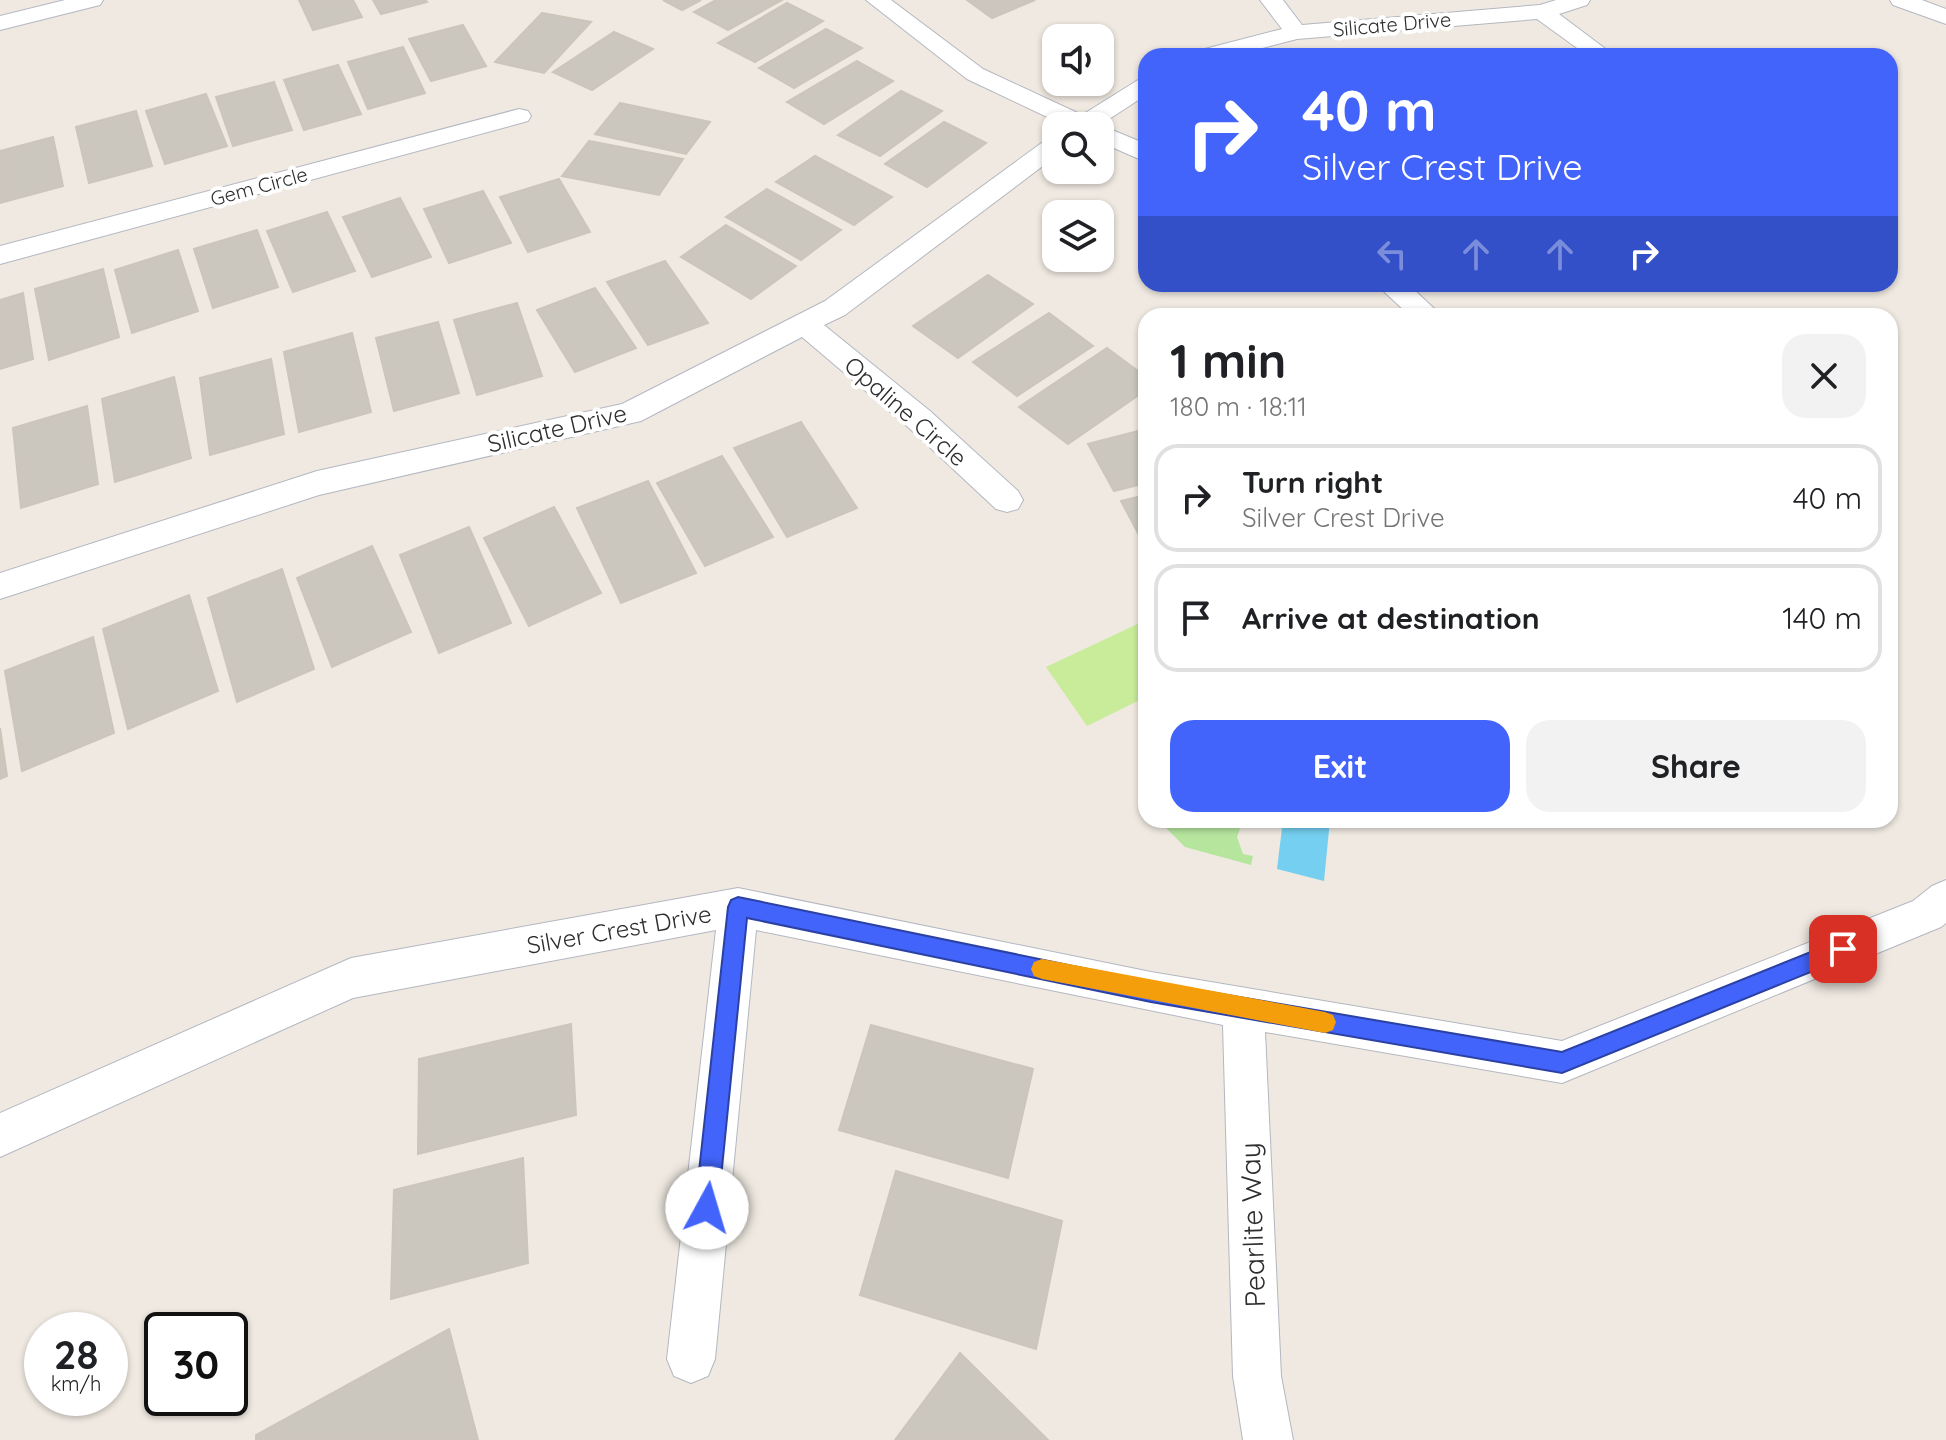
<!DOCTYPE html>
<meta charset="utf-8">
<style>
body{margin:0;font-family:Quicksand,sans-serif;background:#f2f2f2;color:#202124;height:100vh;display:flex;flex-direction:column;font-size:30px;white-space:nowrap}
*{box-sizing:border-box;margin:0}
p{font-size:26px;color:#757577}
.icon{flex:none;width:44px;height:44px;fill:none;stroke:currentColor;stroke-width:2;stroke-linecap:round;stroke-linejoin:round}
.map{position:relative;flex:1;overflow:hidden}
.drawer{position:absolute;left:1138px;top:308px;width:760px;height:520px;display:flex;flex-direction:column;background:#fff;border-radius:24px;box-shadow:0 2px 6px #0004}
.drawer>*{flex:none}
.top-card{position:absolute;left:1138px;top:48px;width:760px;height:244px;border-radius:24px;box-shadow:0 2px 6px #0004;background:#4264fb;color:#fff;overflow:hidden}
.controls{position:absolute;left:1042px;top:24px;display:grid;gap:16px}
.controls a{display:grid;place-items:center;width:72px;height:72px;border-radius:16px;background:#fff;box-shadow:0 2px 6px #0004;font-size:40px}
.speed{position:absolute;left:24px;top:1312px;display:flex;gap:16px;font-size:40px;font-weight:700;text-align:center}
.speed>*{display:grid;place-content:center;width:104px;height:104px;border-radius:50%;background:#fff;box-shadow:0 2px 6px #0004;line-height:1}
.speed small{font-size:20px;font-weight:400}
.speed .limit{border:4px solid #111;border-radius:12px;background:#fff;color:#111}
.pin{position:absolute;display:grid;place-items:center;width:68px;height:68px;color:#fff;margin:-34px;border-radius:16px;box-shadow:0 4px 12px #0006}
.me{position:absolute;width:88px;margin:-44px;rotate:6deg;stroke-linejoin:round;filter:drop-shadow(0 0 6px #0008)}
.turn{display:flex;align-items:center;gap:28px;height:168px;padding:0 32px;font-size:36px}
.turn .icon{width:104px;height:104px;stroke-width:2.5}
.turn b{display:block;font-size:56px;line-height:68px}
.lanes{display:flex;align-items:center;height:76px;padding:0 32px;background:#0003;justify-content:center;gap:40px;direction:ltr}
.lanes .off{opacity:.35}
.round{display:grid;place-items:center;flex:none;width:84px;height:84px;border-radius:24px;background:#f2f2f2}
.summary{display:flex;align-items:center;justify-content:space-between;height:136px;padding:0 32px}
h1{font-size:48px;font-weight:800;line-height:60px}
.primary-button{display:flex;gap:16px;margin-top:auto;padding:16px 32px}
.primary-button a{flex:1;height:92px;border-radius:24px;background:#4264fb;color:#fff;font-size:32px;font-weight:800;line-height:92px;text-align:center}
.primary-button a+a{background:#f2f2f2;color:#202124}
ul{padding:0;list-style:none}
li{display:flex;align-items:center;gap:24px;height:108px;margin:0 16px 12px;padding:0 16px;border:4px solid #e0e0e0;border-radius:24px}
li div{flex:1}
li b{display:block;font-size:30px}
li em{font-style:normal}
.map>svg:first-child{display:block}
.green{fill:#b6e59e}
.pitch{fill:#c9ec9a}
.water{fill:#75cff0}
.building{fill:#cbc7bf;stroke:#cbc5ba;stroke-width:2}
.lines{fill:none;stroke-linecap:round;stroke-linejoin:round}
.minor-casing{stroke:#b4b7c1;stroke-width:2}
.minor{fill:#fff;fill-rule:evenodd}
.route{fill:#4264fb;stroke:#2b41a3;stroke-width:2}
.slow{fill:#f59e0b}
.labels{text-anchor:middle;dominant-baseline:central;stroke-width:8;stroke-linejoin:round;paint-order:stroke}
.far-street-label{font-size:20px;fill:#2e2e2e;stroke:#fff}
.street-label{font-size:24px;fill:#2e2e2e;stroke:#fff}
.near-street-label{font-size:28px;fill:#2e2e2e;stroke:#fff}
</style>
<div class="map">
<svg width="1946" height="1440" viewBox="0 0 1946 1440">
<rect width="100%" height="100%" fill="#efe9e1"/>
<!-- green -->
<polygon class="green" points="1158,820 1259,820 1241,826 1237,837 1243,854 1253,856 1251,865 1185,847"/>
<!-- pitch -->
<polygon class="pitch" points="1146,620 1146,697 1087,726 1046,667"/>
<!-- water -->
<polygon class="water" points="1283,820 1330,820 1324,881 1277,869"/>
<!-- building -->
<g class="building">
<polygon points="299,0 353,0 362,17 313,30"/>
<polygon points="373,0 425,0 427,2 381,14"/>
<polygon points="663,0 701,0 682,10"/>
<polygon points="716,0 782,0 728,30 694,12"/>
<polygon points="967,0 1035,0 992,18"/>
<polygon points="787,3 823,21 755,62 718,43"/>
<polygon points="542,13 591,22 544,73 495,62"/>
<polygon points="463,25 486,66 431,81 409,39"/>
<polygon points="826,29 862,48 794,88 759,68"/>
<polygon points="614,32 653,49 592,90 553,72"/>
<polygon points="403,47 425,93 368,109 348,62"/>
<polygon points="857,61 893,81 824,124 787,102"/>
<polygon points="338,65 361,114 304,130 284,80"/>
<polygon points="274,82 292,130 233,146 216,97"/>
<polygon points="901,91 942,111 880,156 838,135"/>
<polygon points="206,94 227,146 165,164 146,111"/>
<polygon points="620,103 710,122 686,154 595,134"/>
<polygon points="136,111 152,166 89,183 76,127"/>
<polygon points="944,122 986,143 927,187 885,164"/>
<polygon points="53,137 63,186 0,203 0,151"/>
<polygon points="589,141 683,159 659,195 562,176"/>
<polygon points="815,156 892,197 854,225 776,182"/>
<polygon points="559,179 590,232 528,252 500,197"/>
<polygon points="767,189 841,230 801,260 726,217"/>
<polygon points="483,191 511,243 449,263 424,209"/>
<polygon points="400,198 431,257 372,277 343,217"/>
<polygon points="327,212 355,271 293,292 267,231"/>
<polygon points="726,225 796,266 751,299 681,257"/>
<polygon points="257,230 278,287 213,308 194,249"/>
<polygon points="178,250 198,311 132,333 115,270"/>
<polygon points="665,261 708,323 648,345 607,282"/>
<polygon points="103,269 119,337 49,360 35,289"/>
<polygon points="988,275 1033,304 958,358 913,326"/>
<polygon points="595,288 636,348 575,372 537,310"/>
<polygon points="23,293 33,359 0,369 0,300"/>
<polygon points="517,303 542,376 477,395 454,320"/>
<polygon points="1049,313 1093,346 1017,396 973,362"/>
<polygon points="438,322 459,393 394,411 376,338"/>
<polygon points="352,333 371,412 299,432 284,352"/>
<polygon points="1107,348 1146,377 1146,390 1068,444 1019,407"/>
<polygon points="271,359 284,434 210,455 200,378"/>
<polygon points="174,377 191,458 115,482 102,399"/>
<polygon points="87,406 98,484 21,508 13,428"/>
<polygon points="801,422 857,508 787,537 734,448"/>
<polygon points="1146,429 1146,483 1114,491 1088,444"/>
<polygon points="722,456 773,537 705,566 657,483"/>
<polygon points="648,481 696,573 621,603 577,508"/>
<polygon points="1146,495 1146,548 1121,501"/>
<polygon points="554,507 601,593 529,626 484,538"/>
<polygon points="469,527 511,623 439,653 400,555"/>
<polygon points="372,546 411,632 332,667 297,578"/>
<polygon points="282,569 314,669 237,702 208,598"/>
<polygon points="189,595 218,691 128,729 103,629"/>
<polygon points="93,637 114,733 22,771 5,671"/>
<polygon points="0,728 7,776 0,779"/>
<polygon points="571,1024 576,1115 418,1154 419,1059"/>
<polygon points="871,1025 1033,1069 1008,1178 839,1130"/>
<polygon points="523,1158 528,1263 391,1299 394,1190"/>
<polygon points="896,1171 1062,1221 1036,1349 860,1295"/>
<polygon points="449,1329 478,1440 256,1440 256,1435"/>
<polygon points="960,1353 1048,1440 895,1440"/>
</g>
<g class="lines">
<defs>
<g id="minor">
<polygon points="65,0 103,0 100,5 0,30 0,16"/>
<polygon points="866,0 891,0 983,69 1082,115 1138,80 1146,78 1146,95 1100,125 1146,144 1146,162 1100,142 1100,126 1066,126 967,79"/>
<polygon points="1260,0 1283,0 1302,25 1540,5 1556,0 1590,0 1587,5 1559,14 1615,56 1588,56 1537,19 1297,39 1232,56 1193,56 1197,51 1282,29"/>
<polygon points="1890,0 1922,0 1946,9 1946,24 1893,5"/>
<polygon points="519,109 528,111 531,116 528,121 0,264 0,246"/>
<polygon points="1056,136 1056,156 845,315 824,325 930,411 1018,491 1023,500 1018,509 1007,512 996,509 908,427 802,337 641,421 319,495 0,599 0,573 317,471 622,404 825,301 1047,139"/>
<polygon points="1376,284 1408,284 1442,316 1410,316"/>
<polygon points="1946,880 1946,923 1941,927 1562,1083 1265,1032 1281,1376 1293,1440 1243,1440 1233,1376 1223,1025 756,930 715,1359 708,1376 691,1383 674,1376 667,1359 716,930 353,998 0,1157 0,1113 351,958 738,888 1151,972 1562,1041 1913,901 1932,886"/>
</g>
</defs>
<!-- minor casing -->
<use href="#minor" class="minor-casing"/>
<!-- minor -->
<use href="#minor" class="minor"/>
</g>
<!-- route -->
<polygon class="route" points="738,897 1151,982 1562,1052 1843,939 1850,942 1853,949 1850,956 1562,1073 1151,1002 747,918 718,1208 715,1216 707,1220 699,1216 695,1208 728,907 731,900"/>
<!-- slow -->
<polygon class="slow" points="1042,959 1325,1012 1333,1015 1336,1022 1333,1030 1325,1033 1042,979 1034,976 1031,969 1034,962"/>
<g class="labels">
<!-- far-street labels -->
<g class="far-street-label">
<text transform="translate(1392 24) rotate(-5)">Silicate Drive</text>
<text transform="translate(259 186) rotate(-15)">Gem Circle</text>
</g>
<!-- street labels -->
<g class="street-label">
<text transform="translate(906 411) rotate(41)">Opaline Circle</text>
<text transform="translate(557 428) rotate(-13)">Silicate Drive</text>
<text transform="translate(619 929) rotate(-10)">Silver Crest Drive</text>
</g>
<!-- near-street labels -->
<g class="near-street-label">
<text transform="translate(1252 1225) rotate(-92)">Pearlite Way</text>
</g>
</g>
</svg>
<div class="controls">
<a><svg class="icon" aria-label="sound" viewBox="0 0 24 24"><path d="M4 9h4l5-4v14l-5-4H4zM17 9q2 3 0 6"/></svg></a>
<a><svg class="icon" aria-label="search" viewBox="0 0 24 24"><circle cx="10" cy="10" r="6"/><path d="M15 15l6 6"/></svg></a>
<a><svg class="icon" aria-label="layers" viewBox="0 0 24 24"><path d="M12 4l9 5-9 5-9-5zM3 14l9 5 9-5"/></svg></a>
</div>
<div class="speed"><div>28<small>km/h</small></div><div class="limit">30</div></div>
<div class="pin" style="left:1843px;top:949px;background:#d93025"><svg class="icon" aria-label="arrive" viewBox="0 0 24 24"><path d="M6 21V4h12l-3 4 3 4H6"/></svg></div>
<svg class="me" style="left:707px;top:1208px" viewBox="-20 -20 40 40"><circle r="19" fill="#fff"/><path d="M0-13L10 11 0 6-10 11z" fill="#4264fb"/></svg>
<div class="top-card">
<div class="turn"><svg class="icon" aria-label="right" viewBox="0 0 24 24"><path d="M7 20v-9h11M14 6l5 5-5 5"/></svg><div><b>40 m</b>Silver Crest Drive</div></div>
<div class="lanes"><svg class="icon off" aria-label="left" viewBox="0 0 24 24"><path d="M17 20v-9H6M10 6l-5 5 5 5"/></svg><svg class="icon off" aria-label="ahead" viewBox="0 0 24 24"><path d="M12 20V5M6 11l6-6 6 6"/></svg><svg class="icon off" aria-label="ahead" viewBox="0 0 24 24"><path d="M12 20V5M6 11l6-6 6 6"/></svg><svg class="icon" aria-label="right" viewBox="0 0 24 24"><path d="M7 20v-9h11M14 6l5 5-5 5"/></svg></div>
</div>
<section class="drawer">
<div class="summary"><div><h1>1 min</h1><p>180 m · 18:11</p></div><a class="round"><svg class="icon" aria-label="close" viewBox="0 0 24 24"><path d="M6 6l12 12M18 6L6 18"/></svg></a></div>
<ul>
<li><svg class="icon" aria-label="right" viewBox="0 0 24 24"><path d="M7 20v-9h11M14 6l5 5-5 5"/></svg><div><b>Turn right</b><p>Silver Crest Drive</p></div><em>40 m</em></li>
<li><svg class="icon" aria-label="arrive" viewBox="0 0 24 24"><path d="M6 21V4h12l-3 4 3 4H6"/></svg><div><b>Arrive at destination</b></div><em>140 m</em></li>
</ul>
<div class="primary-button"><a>Exit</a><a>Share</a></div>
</section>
</div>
